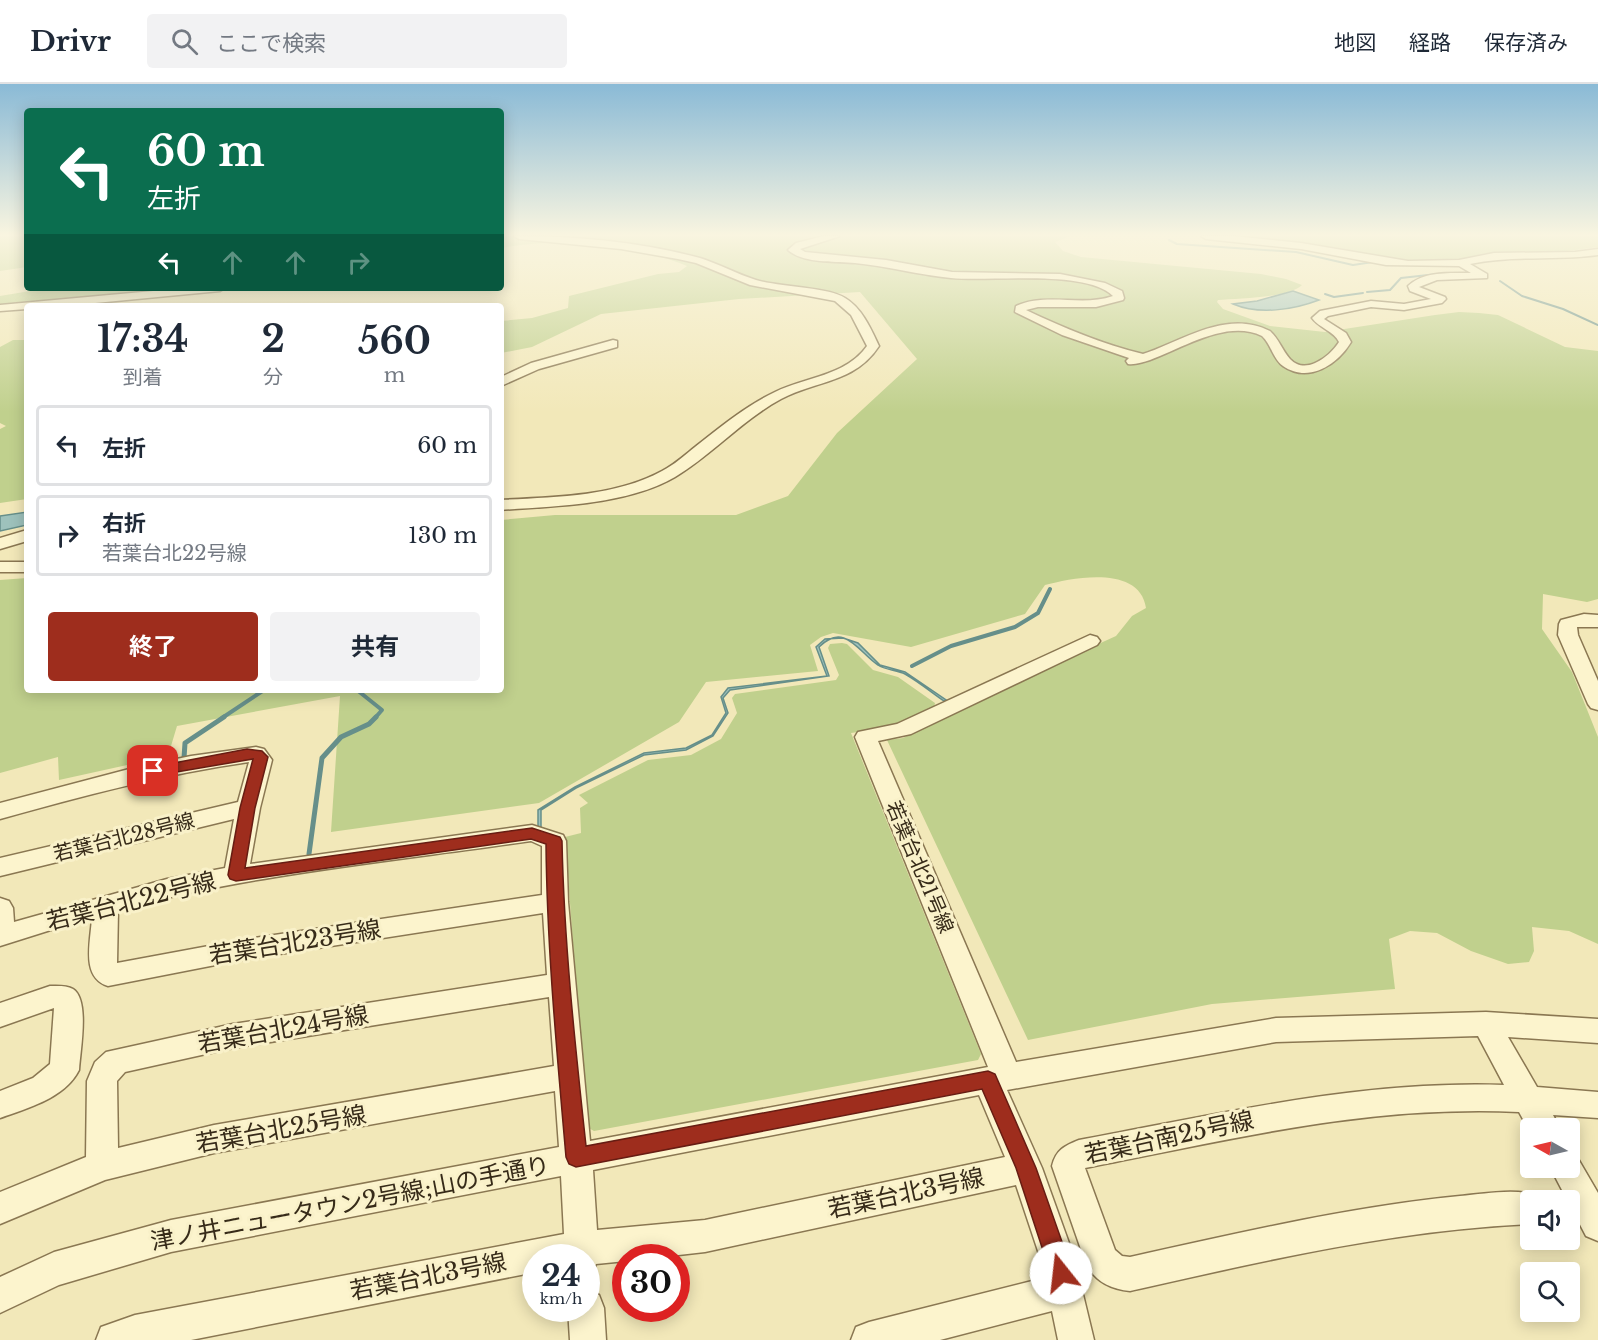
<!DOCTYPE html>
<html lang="ja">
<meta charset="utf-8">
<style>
body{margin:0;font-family:"Libre Baskerville","Noto Sans JP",serif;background:#f2f2f3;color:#1f2937;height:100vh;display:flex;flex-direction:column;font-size:22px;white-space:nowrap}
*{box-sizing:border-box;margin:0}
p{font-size:20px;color:#747a83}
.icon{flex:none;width:33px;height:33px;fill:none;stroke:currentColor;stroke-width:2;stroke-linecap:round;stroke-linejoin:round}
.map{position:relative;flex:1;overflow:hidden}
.side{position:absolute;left:24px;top:219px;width:480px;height:390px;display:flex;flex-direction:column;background:#fff;border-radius:6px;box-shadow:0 3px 15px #0003}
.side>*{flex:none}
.hud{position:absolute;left:24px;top:24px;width:480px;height:183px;border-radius:6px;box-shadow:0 3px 15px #0003;background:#0b6e4f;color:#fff;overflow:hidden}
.needle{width:39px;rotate:278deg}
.buttons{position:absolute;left:1520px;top:1034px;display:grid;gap:12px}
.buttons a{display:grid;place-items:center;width:60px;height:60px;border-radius:6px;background:#fff;box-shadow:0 3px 15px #0003;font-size:30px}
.speed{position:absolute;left:522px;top:1160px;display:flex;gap:12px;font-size:30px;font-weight:700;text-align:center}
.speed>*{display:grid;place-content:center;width:78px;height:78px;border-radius:50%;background:#fff;box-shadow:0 3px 15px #0003;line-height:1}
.speed small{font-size:15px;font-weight:400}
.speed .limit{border:9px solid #d22;background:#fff;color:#111}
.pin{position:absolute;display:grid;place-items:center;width:51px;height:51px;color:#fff;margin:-26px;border-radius:12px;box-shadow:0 3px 9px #0006}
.me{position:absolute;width:66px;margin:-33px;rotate:344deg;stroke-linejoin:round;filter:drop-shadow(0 0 4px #0008)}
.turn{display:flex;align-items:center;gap:21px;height:126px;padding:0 24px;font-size:27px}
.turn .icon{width:78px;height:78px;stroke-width:2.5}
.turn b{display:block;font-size:42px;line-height:51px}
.lanes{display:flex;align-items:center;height:57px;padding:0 24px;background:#0003;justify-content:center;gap:30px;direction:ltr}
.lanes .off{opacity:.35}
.eta{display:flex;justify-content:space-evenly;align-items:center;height:102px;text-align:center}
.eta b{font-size:36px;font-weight:700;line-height:42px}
.primary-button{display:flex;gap:12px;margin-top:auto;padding:12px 24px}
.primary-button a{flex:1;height:69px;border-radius:6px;background:#9e2d1d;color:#fff;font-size:24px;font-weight:700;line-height:69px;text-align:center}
.primary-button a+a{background:#f2f2f3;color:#1f2937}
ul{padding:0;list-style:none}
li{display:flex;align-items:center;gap:18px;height:81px;margin:0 12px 9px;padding:0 12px;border:3px solid #e0e1e3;border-radius:6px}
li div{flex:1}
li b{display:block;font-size:22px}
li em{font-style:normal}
header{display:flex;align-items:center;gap:36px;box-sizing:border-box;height:84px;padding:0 30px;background:#fff;border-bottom:2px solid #e0e1e3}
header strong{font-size:28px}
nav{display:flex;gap:33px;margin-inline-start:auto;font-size:21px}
.search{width:420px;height:54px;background:#f2f2f3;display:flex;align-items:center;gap:15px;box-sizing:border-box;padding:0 21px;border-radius:6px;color:#747a83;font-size:22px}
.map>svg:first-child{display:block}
.green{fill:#c0d08d}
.water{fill:#9ec2bc;stroke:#668f8a;stroke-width:1.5}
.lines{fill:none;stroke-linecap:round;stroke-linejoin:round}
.stream-far2{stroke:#668f8a;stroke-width:2}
.stream-far1{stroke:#668f8a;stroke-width:4}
.stream{stroke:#668f8a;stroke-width:5}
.minor-casing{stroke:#8a7752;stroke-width:3}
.minor{fill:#fcf4cd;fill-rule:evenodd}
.route{fill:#9e2d1d;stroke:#671d13;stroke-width:1.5}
.labels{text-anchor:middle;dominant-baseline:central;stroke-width:6;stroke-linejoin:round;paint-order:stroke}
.street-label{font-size:20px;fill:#372b19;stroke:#f9f1c9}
.near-street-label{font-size:24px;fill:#372b19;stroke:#f9f1c9}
</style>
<header>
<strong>Drivr</strong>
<div class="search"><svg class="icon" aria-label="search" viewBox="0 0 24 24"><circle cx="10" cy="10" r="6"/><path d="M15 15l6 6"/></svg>ここで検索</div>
<nav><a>地図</a><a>経路</a><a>保存済み</a></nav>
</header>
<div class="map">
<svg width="1598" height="1256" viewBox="0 0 1598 1256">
<rect width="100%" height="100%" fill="#f2e8b9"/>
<!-- green -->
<g class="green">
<polygon points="0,152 27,152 27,183 0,187"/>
<path d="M501 152H1071L1055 158 1063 167 1081 173 1261 190 1286 195 1302 201C1289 214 1238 214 1218 216L1217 218 1223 225 1270 242 1325 248 1435 231 1459 228 1479 229 1498 231 1565 263 1598 267V515L1587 518 1543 510 1542 545 1572 588 1598 653V860L1569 847 1532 843 1534 867 1529 878 1508 880 1471 867 1437 849 1410 847 1389 855 1395 905 1212 920 1028 956 887 656 903 654 973 617 1116 552 1132 532 1146 524C1140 481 1074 493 1045 501L1025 530 911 563 833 549 821 553 810 561 818 587 706 598 679 638 539 719 331 748 340 612 177 642 168 672 59 696 58 673 0 689V496L27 494V606H501V436L555 431H736L788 412 837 349 917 275 860 208 739 215 601 230 532 263 501 269V237L532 234 568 224 569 212 658 190 679 188 687 182C631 159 560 153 501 164Z"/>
<polygon points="1217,152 1598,152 1598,163 1553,169 1487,169 1458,176 1408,179 1298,159"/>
<polygon points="48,204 197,204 0,222 0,212"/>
<polygon points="13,256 27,256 27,415 0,419 0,345 6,342 0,339 0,263"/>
<polygon points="842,559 847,560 873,586 898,593 935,619 934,624 894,643 851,649 981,970 978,976 594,1047 587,1043 565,753 581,749 580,724 588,719 579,711 648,676 691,671 721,655 737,629 732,614 735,610 836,596 839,591 828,564 830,560"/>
</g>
<!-- water -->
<g class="water">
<path d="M1293 207 1319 216C1293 226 1259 231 1233 220L1257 217Z"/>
<polygon points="27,428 27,441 0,447 0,432"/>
<path d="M843 554 858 559 880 581 905 588 946 616 944 617C931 608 919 598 905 590 897 586 885 586 878 581 859 569 845 537 819 563L829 592 730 606 723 614 728 629 713 652 686 666 644 671 576 704 541 726V743H538V726L575 703 644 669 686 664 712 651 726 629 721 613 728 604 827 592 816 563 825 555Z"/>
</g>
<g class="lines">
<!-- stream-far2 -->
<g class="stream-far2">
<polyline points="1169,156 1177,160 1296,168 1353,181 1373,178"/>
<polyline points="1384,180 1442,182"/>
<polyline points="1500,197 1522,212 1563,225 1598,241"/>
<polyline points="1367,208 1390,206 1401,194 1437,190"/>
<polyline points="1325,210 1334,213 1363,209"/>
</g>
<!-- stream-far1 -->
<g class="stream-far1">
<polyline points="912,582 951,562 1015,543 1038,529 1050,505"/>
<polyline points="357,606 382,626 375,634"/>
<polyline points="222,634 264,606"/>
</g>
<!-- stream -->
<g class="stream">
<polyline points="184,674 185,659 224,633"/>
<polyline points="309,770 322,674 341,653 369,640 376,633"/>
</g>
<defs>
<g id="minor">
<path d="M514 152C576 152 641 158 700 174 719 180 737 190 756 196 778 203 828 203 845 214 862 224 871 245 879 262 855 299 817 296 781 315 742 336 712 371 675 393 627 421 555 422 501 426V416C554 413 614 413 662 387 674 381 685 371 695 363 720 343 746 322 775 308 805 293 846 292 867 262L851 231 835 217 750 201 696 179 678 175 621 165 519 155Z"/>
<path d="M824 152H840L800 165 805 168 886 176 952 188 1060 190 1105 199 1122 207 1124 214 1123 216 1096 223H1038L1026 226C1064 244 1102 260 1143 270 1183 257 1226 225 1270 247 1279 255 1282 266 1290 275 1306 292 1330 272 1339 258 1334 247 1319 244 1312 234L1320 227 1371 217 1404 220 1431 215 1410 207 1408 202C1423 187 1450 189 1471 189L1459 182 1386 181 1301 165 1206 155 1201 152H1233L1301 159 1408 177 1459 176 1494 169 1575 168 1598 165V171C1555 177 1512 171 1470 180L1487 190V194L1437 196 1419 203 1445 213 1446 215 1442 219 1404 226 1371 223 1328 232 1324 235 1346 249 1351 258C1338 280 1309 300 1283 282 1273 275 1271 260 1262 252 1227 235 1183 264 1150 276 1143 278 1135 281 1128 280L1126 277 1129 274 1062 251 1015 228 1016 222C1047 208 1082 223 1113 212 1086 185 990 198 951 194 919 191 887 182 855 179 835 177 804 180 788 166L796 159Z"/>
<polygon points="186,204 225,204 220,207 64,222 27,222 27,225 0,227 0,221"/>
<polygon points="613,256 617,257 617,263 539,285 501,302 501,293 531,279"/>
<polygon points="27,446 27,457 0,465 0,454"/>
<rect x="0" y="478" width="27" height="10"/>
<polygon points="1584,530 1598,531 1598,543 1577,543 1578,551 1598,597 1598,626 1591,624 1588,620 1558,551 1559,540 1561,536"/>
<path d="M1090 551 1097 553 1100 557 1097 561 911 650 878 657 1016 978 1276 934 1486 928 1598 935V959L1508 953 1537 1003 1598 1008V1034L1553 1031 1560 1044H1530V1048L1519 1028C1366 1021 1234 1055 1085 1084L1115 1166 1122 1172 1130 1173C1239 1149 1348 1123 1460 1112 1485 1110 1518 1103 1542 1113L1543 1116H1530V1140C1394 1146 1263 1177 1130 1207 1109 1205 1093 1196 1085 1177L1052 1082C1056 1066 1064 1062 1079 1056 1220 1030 1359 996 1504 1001L1478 952 1276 958 1007 1006 1042 1084 1074 1173 1094 1256H1058L1052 1227 940 1256H851L856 1243 869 1238 1044 1194 1040 1173 1016 1101 705 1168 661 1173H626V1177L596 1180 594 1185 586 1188V1173H536V1188L191 1256H96L101 1243 135 1231 564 1150 561 1092 171 1168 59 1201 0 1229V1193L54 1168 171 1136 559 1063 555 1007 214 1069 105 1096 0 1140V1108L86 1073 87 997 95 978 106 968 233 940 547 891 543 829 241 876 108 902C80 893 91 857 92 833L0 862V814L9 817 13 824 14 838 167 795 225 784 234 735 0 792V774L238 718 249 678C164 690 83 712 0 735V719L133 684 191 672 256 663 264 665 272 676 260 724 250 780 532 741 563 751 566 757 568 818 590 1057 988 983 855 653 858 648 897 640ZM531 757 542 762V811L241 856 117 879 118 826C252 790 393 777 531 757ZM549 913 554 982 214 1041 118 1064 117 997 125 988 233 964ZM979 1011 1005 1073 705 1136 597 1146 593 1086Z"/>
<path d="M50 902C57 902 66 901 73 905 90 916 80 967 79 986 65 1014 28 1024 0 1034V1007L33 994 50 980 54 924 0 943V919Z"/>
<polygon points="1569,1069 1577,1073 1598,1109 1598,1157 1586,1152 1550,1083 1569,1083"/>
<polygon points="586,1206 599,1211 604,1224 606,1256 570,1256 568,1224 586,1224"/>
</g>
</defs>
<!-- minor casing -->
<use href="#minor" class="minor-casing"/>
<!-- minor -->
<use href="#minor" class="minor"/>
</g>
<!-- sky -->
<linearGradient id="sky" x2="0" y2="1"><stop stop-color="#8abad6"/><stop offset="0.46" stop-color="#f9f5e0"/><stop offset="1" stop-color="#f9f5e0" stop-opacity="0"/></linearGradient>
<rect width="1598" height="328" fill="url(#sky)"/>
<!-- route -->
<path class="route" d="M247 665 262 667 268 673 255 724 245 784 532 744 560 753 562 757C564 859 575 960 586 1062L988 987 995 990 1036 1084 1073 1189 1069 1197 1061 1201 1053 1197 1016 1084 982 1005 576 1083 569 1080 566 1073C557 969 547 865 546 760L531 755 236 797 230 795 228 791 240 724 253 675 153 692 145 687 153 683Z"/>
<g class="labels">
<!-- street labels -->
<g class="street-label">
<text transform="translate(124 753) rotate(-14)">若葉台北28号線</text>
<text transform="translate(920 783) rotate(67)">若葉台北21号線</text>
</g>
<!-- near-street labels -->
<g class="near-street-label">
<text transform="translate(131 817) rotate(-14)">若葉台北22号線</text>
<text transform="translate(295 858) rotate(-9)">若葉台北23号線</text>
<text transform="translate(283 945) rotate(-10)">若葉台北24号線</text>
<text transform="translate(281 1045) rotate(-10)">若葉台北25号線</text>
<text transform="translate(1169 1053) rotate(-12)">若葉台南25号線</text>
<text transform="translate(906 1109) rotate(-12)">若葉台北3号線</text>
<text transform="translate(350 1119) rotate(-11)">津ノ井ニュータウン2号線;山の手通り</text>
<text transform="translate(428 1192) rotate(-11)">若葉台北3号線</text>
</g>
</g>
</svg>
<div class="buttons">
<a><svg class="needle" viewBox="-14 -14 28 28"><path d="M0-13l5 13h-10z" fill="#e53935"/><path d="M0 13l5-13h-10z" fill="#747a83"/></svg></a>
<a><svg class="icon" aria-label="sound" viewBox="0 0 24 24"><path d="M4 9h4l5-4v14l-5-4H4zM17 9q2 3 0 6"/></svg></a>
<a><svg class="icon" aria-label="search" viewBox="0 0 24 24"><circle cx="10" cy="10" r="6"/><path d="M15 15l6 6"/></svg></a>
</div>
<div class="speed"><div>24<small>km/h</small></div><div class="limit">30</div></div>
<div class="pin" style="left:153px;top:687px;background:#d93025"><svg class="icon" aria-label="arrive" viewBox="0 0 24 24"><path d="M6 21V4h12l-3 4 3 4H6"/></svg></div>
<svg class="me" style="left:1061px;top:1189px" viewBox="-20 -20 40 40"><circle r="19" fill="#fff"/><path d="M0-13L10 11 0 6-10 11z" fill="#9e2d1d"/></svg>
<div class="hud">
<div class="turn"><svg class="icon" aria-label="left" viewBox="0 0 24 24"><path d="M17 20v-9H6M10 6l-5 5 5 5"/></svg><div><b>60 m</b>左折</div></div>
<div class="lanes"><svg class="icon" aria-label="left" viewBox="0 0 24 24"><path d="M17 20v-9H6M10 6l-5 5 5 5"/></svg><svg class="icon off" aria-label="ahead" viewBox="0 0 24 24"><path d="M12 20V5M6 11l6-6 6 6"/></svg><svg class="icon off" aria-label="ahead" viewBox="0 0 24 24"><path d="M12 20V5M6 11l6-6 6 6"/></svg><svg class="icon off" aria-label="right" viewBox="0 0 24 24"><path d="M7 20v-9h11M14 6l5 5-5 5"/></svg></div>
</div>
<section class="side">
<div class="eta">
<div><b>17:34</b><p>到着</p></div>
<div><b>2</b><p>分</p></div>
<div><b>560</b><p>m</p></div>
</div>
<ul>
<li><svg class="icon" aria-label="left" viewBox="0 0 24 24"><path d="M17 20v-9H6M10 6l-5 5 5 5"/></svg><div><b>左折</b></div><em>60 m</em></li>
<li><svg class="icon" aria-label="right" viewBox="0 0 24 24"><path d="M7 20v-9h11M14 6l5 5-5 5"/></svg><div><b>右折</b><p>若葉台北22号線</p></div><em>130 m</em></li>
</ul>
<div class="primary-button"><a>終了</a><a>共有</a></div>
</section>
</div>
